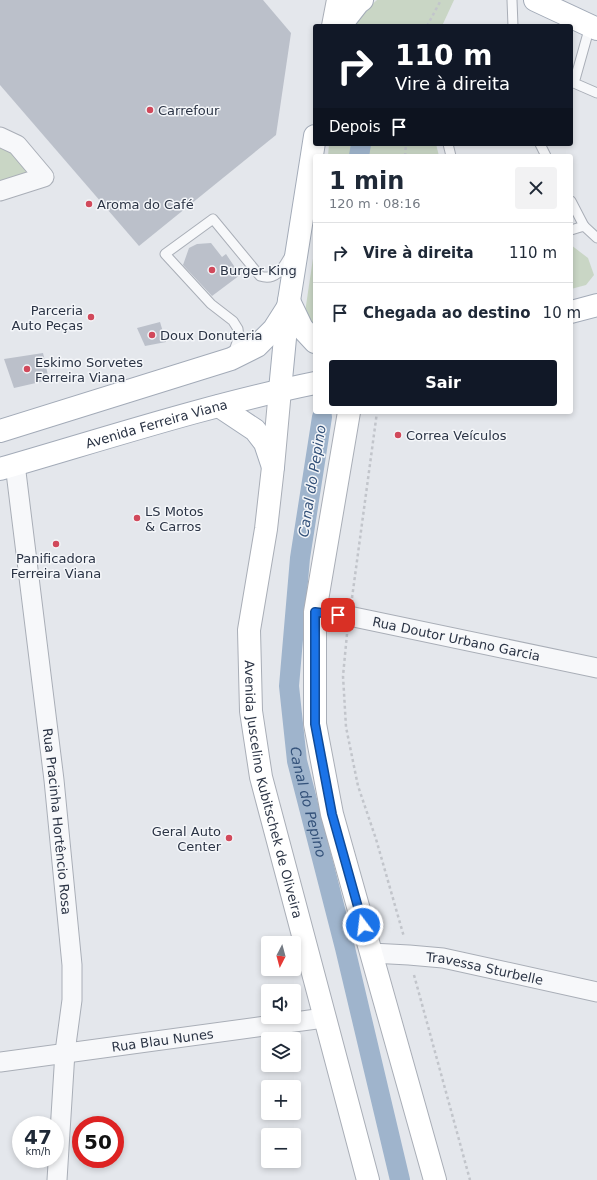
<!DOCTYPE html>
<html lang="pt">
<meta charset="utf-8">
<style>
body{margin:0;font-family:"DejaVu Sans",sans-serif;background:#f2f2f3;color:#1f2937;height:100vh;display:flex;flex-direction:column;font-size:15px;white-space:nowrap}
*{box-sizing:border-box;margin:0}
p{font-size:13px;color:#747a83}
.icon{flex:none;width:22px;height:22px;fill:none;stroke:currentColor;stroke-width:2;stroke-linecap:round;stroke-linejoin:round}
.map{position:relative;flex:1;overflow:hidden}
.panel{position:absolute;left:313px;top:154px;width:260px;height:260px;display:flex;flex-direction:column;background:#fff;border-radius:4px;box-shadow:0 2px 6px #0003}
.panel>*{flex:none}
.banner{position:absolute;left:313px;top:24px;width:260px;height:122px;border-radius:4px;box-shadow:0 2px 6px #0003;background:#111827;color:#fff;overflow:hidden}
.needle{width:26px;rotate:186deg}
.fabs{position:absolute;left:261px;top:936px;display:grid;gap:8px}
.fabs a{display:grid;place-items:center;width:40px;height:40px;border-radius:4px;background:#fff;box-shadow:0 2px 6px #0003;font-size:20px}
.speed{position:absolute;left:12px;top:1116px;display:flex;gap:8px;font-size:20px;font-weight:700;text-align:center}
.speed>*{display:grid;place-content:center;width:52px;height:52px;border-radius:50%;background:#fff;box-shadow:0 2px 6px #0003;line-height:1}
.speed small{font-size:10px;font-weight:400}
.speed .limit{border:6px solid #d22;background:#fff;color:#111}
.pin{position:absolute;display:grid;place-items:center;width:34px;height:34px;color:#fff;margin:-17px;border-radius:8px;box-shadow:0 2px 6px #0006}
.me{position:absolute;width:44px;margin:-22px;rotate:345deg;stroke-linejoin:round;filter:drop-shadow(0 0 3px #0008)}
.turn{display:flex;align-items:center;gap:14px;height:84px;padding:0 16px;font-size:18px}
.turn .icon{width:52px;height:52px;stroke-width:2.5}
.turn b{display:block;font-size:28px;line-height:34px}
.then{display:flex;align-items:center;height:38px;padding:0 16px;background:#0003;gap:8px;font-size:15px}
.round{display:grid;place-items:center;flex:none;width:42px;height:42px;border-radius:4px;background:#f2f2f3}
.headline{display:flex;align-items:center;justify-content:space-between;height:68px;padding:0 16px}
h1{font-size:24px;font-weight:700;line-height:30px}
.button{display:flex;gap:8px;margin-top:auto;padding:8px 16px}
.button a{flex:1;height:46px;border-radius:4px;background:#111827;color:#fff;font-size:16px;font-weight:700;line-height:46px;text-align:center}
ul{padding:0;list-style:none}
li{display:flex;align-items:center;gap:12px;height:60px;padding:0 16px;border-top:1px solid #e0e1e3}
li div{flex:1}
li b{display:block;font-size:15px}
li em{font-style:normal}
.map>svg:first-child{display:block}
.green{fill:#c9d6c5}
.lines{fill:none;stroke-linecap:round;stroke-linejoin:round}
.canal{stroke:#9fb4cc;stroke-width:20}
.building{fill:#bbc0ca}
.lane-casing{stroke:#a9aeb7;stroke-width:11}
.street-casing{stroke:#a9aeb7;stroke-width:21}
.secondary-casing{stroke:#a9aeb7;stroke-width:24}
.primary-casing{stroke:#a3abb8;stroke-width:24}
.path{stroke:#c2c5cb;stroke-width:2.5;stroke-dasharray:3 3;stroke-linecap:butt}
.lane{stroke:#f7f8fa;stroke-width:9}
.street{stroke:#f7f8fa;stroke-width:19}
.secondary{stroke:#fff;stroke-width:22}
.primary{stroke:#fff;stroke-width:22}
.route-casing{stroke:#114b97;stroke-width:10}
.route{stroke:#1a73e8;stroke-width:7}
.poi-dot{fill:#d1495b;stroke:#f4f6f9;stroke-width:1.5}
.labels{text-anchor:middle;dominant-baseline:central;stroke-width:3;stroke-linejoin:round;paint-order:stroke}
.poi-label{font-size:13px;fill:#2b3445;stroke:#f4f6f9;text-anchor:start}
.street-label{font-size:13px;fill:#2b3445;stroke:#f4f6f9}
.water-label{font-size:14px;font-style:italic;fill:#34527a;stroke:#f4f6f9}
</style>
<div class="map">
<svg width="597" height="1180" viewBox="0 0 597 1180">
<rect width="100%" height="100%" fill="#e4e7ec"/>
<!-- green -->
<g class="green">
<polygon points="377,0 454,0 442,26 348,26"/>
<polygon points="0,140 15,149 28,173 0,181"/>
<polygon points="329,144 436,144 439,156 328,156"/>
<polygon points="315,245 315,327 304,319"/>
<polygon points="571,245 588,258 594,275 586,285 571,289"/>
</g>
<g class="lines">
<!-- canal -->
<g class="canal">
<polyline points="359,156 361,144"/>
<path id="s1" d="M322 417 300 558 289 686 297 761 345 948 400 1180"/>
</g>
</g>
<!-- building -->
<g class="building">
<polygon points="0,0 263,0 291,33 276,135 139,246 0,85"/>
<polygon points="211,243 222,257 226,254 240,275 212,296 183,265 189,248 197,244"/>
<polygon points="160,322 166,342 145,346 137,328"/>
<polygon points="43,353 49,380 14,388 4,359"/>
</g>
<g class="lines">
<defs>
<g id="lane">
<polyline points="512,0 513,26"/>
<polyline points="590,26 574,83 597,93"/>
<polyline points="448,144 451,156"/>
<polyline points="540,144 546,156"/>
<polyline points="571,201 584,226"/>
<polyline points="571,230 584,226 597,238"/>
<path d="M232 356 239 337 238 329 233 321 211 304 165 254 213 219 260 276C276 281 282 269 289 257"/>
</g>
<g id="street">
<polyline points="0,137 17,145 44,177 0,191"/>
<path id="s2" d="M15 464 54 780 72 965V1000L65 1052 57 1180"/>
<path id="s3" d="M315 612 349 616 597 668"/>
<path id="s4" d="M371 953 409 955 443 958 597 992"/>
<path id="s5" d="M0 1062 324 1018"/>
</g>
<g id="secondary">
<polyline points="333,26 338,0"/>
<path id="s6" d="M280 390 273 467 266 529 249 630 251 711 261 777 368 1180"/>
<polyline points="349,412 315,612 315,724 332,814 435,1180"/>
</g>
<g id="primary">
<polyline points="535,0 597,29"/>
<polyline points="340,26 358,3 362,0"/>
<polyline points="289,301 302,328 315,342"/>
<polyline points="571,312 597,305"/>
<polyline points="280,390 288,307 315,136"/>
<polyline points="219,406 255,430 265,443 273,467"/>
<polyline points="0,431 231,359 257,346 274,329 288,307"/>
<path id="s7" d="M0 469C104 439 208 405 315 383"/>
</g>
</defs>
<!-- lane casing -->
<use href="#lane" class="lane-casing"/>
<!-- street casing -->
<use href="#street" class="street-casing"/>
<!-- secondary casing -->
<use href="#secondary" class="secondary-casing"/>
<!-- primary casing -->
<use href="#primary" class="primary-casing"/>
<!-- path -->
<g class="path">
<polyline points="427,26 441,0"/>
<polyline points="405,156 406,144"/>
<polyline points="352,598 377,412"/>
<polyline points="347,634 343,676 346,727 358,786 376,839 404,937"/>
<polyline points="414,975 470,1180"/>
</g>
<!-- lane -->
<use href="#lane" class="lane"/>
<!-- street -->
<use href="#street" class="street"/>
<!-- secondary -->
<use href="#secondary" class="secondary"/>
<!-- primary -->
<use href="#primary" class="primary"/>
</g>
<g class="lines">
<defs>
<polyline id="route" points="338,615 315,612 315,724 332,814 363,925"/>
</defs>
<!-- route casing -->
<use href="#route" class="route-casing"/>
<!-- route -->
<use href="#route" class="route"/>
</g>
<!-- markers -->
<g class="poi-dot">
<circle cx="150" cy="110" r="4"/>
<circle cx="89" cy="204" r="4"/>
<circle cx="212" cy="270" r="4"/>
<circle cx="91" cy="317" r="4"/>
<circle cx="152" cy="335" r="4"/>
<circle cx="27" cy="369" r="4"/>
<circle cx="398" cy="435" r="4"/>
<circle cx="137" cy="518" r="4"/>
<circle cx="56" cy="544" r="4"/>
<circle cx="229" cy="838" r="4"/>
</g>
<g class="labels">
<!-- poi labels -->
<g class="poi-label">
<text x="158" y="110">Carrefour</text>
<text x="97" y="204">Aroma do Café</text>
<text x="220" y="270">Burger King</text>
<text x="83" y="310" text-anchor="end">Parceria<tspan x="83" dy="15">Auto Peças</tspan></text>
<text x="160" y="335">Doux Donuteria</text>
<text x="35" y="362">Eskimo Sorvetes<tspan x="35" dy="15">Ferreira Viana</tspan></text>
<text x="406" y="435">Correa Veículos</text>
<text x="145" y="511">LS Motos<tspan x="145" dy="15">&amp; Carros</tspan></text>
<text x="56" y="558" text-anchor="middle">Panificadora<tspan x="56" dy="15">Ferreira Viana</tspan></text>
<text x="221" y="831" text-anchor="end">Geral Auto<tspan x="221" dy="15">Center</tspan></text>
</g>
<!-- street labels -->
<g class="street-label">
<text stroke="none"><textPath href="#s7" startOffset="163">Avenida Ferreira Viana</textPath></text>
<text stroke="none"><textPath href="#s3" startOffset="144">Rua Doutor Urbano Garcia</textPath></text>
<text stroke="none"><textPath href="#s6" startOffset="404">Avenida Juscelino Kubitschek de Oliveira</textPath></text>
<text stroke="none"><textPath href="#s2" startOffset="360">Rua Pracinha Hortêncio Rosa</textPath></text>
<text stroke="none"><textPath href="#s4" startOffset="115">Travessa Sturbelle</textPath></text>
<text stroke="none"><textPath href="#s5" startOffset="164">Rua Blau Nunes</textPath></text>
</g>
<!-- water labels -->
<g class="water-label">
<text transform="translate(312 481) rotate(-81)">Canal do Pepino</text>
<text stroke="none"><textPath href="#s1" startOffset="389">Canal do Pepino</textPath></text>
</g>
</g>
</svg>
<div class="fabs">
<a><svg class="needle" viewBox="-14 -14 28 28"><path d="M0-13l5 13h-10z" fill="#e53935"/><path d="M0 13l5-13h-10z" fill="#747a83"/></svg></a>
<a><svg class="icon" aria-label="sound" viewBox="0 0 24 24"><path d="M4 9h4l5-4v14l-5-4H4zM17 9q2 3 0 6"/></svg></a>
<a><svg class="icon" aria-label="layers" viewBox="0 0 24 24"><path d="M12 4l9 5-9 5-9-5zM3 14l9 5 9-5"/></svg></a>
<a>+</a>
<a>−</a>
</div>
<div class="speed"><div>47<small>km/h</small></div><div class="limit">50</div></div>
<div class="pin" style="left:338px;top:615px;background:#d93025"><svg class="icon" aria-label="arrive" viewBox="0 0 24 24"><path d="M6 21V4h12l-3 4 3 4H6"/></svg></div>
<svg class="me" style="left:363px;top:925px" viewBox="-20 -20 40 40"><circle r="17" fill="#1a73e8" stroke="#fff" stroke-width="3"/><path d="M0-11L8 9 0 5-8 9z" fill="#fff"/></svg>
<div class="banner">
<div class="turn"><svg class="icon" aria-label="right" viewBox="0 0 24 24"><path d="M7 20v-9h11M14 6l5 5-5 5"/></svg><div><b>110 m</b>Vire à direita</div></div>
<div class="then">Depois<svg class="icon" aria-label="arrive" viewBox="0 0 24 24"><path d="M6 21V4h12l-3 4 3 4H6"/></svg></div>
</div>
<section class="panel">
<div class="headline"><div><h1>1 min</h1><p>120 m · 08:16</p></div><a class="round"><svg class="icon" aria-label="close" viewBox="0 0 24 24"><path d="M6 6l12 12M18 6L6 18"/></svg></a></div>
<ul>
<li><svg class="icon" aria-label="right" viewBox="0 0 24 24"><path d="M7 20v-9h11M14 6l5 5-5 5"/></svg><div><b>Vire à direita</b></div><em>110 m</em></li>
<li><svg class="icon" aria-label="arrive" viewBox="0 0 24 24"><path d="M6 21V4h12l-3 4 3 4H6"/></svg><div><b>Chegada ao destino</b></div><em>10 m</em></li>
</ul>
<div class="button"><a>Sair</a></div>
</section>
</div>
